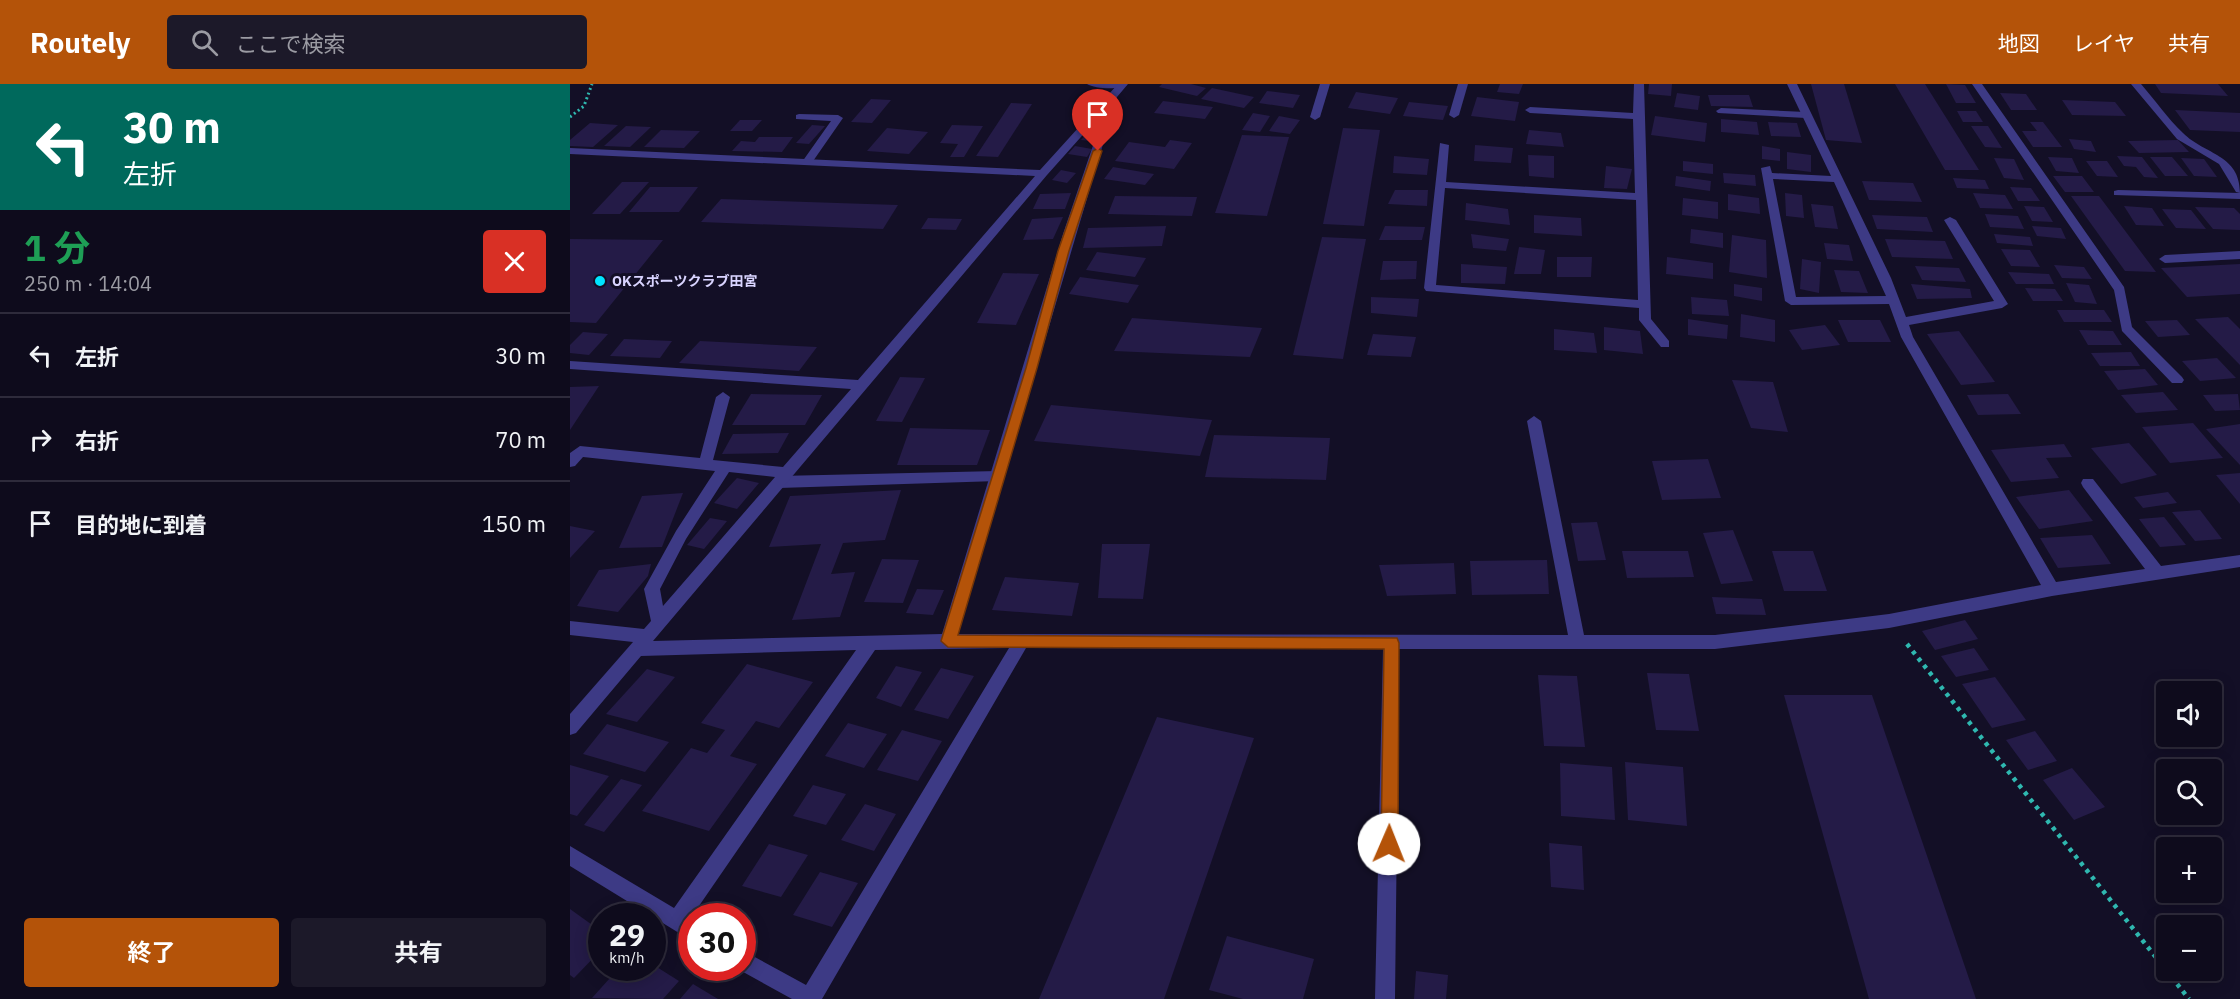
<!DOCTYPE html>
<html lang="ja">
<meta charset="utf-8">
<style>
body{margin:0;font-family:"IBM Plex Sans","Noto Sans JP",sans-serif;background:#1c1929;color:#f1f3f6;height:100vh;display:flex;flex-direction:column;font-size:22px;white-space:nowrap}
*{box-sizing:border-box;margin:0}
p{font-size:20px;color:#9b9ba3}
.icon{flex:none;width:33px;height:33px;fill:none;stroke:currentColor;stroke-width:2;stroke-linecap:round;stroke-linejoin:round}
.map{position:relative;flex:1;overflow:hidden}
.side{display:flex;flex-direction:column;background:#0e0b1c;width:570px}
.side>*{flex:none}
.banner{background:#00695c;color:#fff;overflow:hidden}
.buttons{position:absolute;left:1586px;top:597px;display:grid;gap:12px}
.buttons a{display:grid;place-items:center;width:66px;height:66px;border-radius:6px;background:#0e0b1c;box-shadow:0 3px 15px #0003,0 0 0 2px #2e2b3b;font-size:30px}
.speed{position:absolute;left:18px;top:819px;display:flex;gap:12px;font-size:30px;font-weight:700;text-align:center}
.speed>*{display:grid;place-content:center;width:78px;height:78px;border-radius:50%;background:#0e0b1c;box-shadow:0 3px 15px #0003,0 0 0 2px #2e2b3b;line-height:1}
.speed small{font-size:15px;font-weight:400}
.speed .limit{border:9px solid #d22;background:#fff;color:#111}
.pin{position:absolute;display:grid;place-items:center;width:51px;height:51px;color:#fff;margin:-62px -26px;border-radius:50% 50% 50% 0;rotate:-45deg;box-shadow:0 0 6px #0007}
.pin .icon{rotate:45deg}
.me{position:absolute;width:66px;margin:-33px;rotate:1deg;stroke-linejoin:round;filter:drop-shadow(0 0 4px #0008)}
.turn{display:flex;align-items:center;gap:21px;height:126px;padding:0 24px;font-size:27px}
.turn .icon{width:78px;height:78px;stroke-width:2.5}
.turn b{display:block;font-size:42px;line-height:51px}
.round{display:grid;place-items:center;flex:none;width:63px;height:63px;border-radius:6px;background:#1c1929}
.overview{display:flex;align-items:center;justify-content:space-between;height:102px;padding:0 24px}
h1{font-size:36px;font-weight:700;line-height:45px;color:#1e9e55}
.button{display:flex;gap:12px;margin-top:auto;padding:12px 24px}
.button a{flex:1;height:69px;border-radius:6px;background:#b45309;color:#fff;font-size:24px;font-weight:700;line-height:69px;text-align:center}
.button a+a{background:#1c1929;color:#f1f3f6}
ul{padding:0;list-style:none}
li{display:flex;align-items:center;gap:18px;height:84px;padding:0 24px;border-top:2px solid #2e2b3b}
li div{flex:1}
li b{display:block;font-size:22px}
li em{font-style:normal}
header{display:flex;align-items:center;gap:36px;box-sizing:border-box;height:84px;padding:0 30px;background:#b45309;color:#fff}
header strong{font-size:28px}
nav{display:flex;gap:33px;margin-inline-start:auto;font-size:21px}
.search{width:420px;height:54px;background:#1c1929;display:flex;align-items:center;gap:15px;box-sizing:border-box;padding:0 21px;border-radius:6px;color:#9b9ba3;font-size:22px}
main{display:flex;flex:1;min-height:0}
.map>svg:first-child{display:block}
.building{fill:#241b47}
.lines{fill:none;stroke-linecap:round;stroke-linejoin:round}
.path-far1{stroke:#2fb8b0;stroke-width:3;stroke-dasharray:2 3;stroke-linecap:butt}
.path{stroke:#2fb8b0;stroke-width:4.5;stroke-dasharray:4 5;stroke-linecap:butt}
.service{fill:#3d3a85;fill-rule:evenodd}
.minor{fill:#3d3a85;fill-rule:evenodd}
.route{fill:#b45309;stroke:#753606;stroke-width:1.5}
.poi-dot{fill:#00e5ff;stroke:#130f26;stroke-width:2}
.labels{text-anchor:middle;dominant-baseline:central;stroke-width:6;stroke-linejoin:round;paint-order:stroke}
.far-poi-label{font-size:14px;font-weight:bold;fill:#d9d4ff;stroke:#130f26;text-anchor:start}
</style>
<header>
<strong>Routely</strong>
<div class="search"><svg class="icon" aria-label="search" viewBox="0 0 24 24"><circle cx="10" cy="10" r="6"/><path d="M15 15l6 6"/></svg>ここで検索</div>
<nav><a>地図</a><a>レイヤ</a><a>共有</a></nav>
</header>
<main>
<section class="side">
<div class="banner">
<div class="turn"><svg class="icon" aria-label="left" viewBox="0 0 24 24"><path d="M17 20v-9H6M10 6l-5 5 5 5"/></svg><div><b>30 m</b>左折</div></div>
</div>
<div class="overview"><div><h1>1 分</h1><p>250 m · 14:04</p></div><a class="round" style="background:#d93025;color:#fff"><svg class="icon" aria-label="close" viewBox="0 0 24 24"><path d="M6 6l12 12M18 6L6 18"/></svg></a></div>
<ul>
<li><svg class="icon" aria-label="left" viewBox="0 0 24 24"><path d="M17 20v-9H6M10 6l-5 5 5 5"/></svg><div><b>左折</b></div><em>30 m</em></li>
<li><svg class="icon" aria-label="right" viewBox="0 0 24 24"><path d="M7 20v-9h11M14 6l5 5-5 5"/></svg><div><b>右折</b></div><em>70 m</em></li>
<li><svg class="icon" aria-label="arrive" viewBox="0 0 24 24"><path d="M6 21V4h12l-3 4 3 4H6"/></svg><div><b>目的地に到着</b></div><em>150 m</em></li>
</ul>
<div class="button"><a>終了</a><a>共有</a></div>
</section>
<div class="map">
<svg width="1670" height="915" viewBox="0 0 1670 915">
<rect width="100%" height="100%" fill="#130f26"/>
<!-- building -->
<g class="building">
<polygon points="592,0 621,0 636,4 627,12 589,3"/>
<polygon points="930,0 953,0 949,10 927,8"/>
<polygon points="1079,0 1102,0 1101,12 1078,10"/>
<polygon points="1241,0 1274,0 1292,59 1256,56"/>
<polygon points="1325,0 1355,0 1409,86 1375,86"/>
<polygon points="1376,0 1395,1 1406,19 1386,19"/>
<polygon points="1585,0 1648,0 1658,12 1591,9"/>
<polygon points="642,4 684,13 674,24 631,15"/>
<polygon points="697,7 730,11 723,24 689,19"/>
<polygon points="786,8 828,14 820,30 778,24"/>
<polygon points="1107,9 1130,12 1128,26 1104,23"/>
<polygon points="1430,9 1456,10 1467,26 1441,26"/>
<polygon points="1138,11 1179,11 1183,23 1141,22"/>
<polygon points="907,13 949,18 945,37 901,32"/>
<polygon points="301,15 321,16 302,39 281,38"/>
<polygon points="1492,16 1545,18 1556,32 1502,31"/>
<polygon points="593,17 643,23 635,35 584,29"/>
<polygon points="839,18 878,22 873,36 833,32"/>
<polygon points="441,19 462,20 428,73 406,72"/>
<polygon points="1605,26 1670,29 1670,48 1620,46"/>
<polygon points="1387,27 1406,27 1413,38 1393,38"/>
<polygon points="683,29 700,32 690,48 672,46"/>
<polygon points="709,32 730,36 720,50 699,47"/>
<polygon points="1085,32 1137,39 1135,58 1081,51"/>
<polygon points="1151,35 1187,38 1189,51 1151,48"/>
<polygon points="170,36 192,36 182,47 160,47"/>
<polygon points="1198,38 1227,39 1231,53 1201,52"/>
<polygon points="1460,38 1473,38 1492,63 1463,63 1452,47 1467,47"/>
<polygon points="20,39 48,41 23,63 0,62 0,56"/>
<polygon points="242,41 255,42 239,60 226,59"/>
<polygon points="382,41 413,42 394,73 380,73 388,60 370,59"/>
<polygon points="56,42 81,43 60,63 34,62"/>
<polygon points="1401,42 1418,42 1432,64 1415,63"/>
<polygon points="317,44 358,48 339,70 297,67"/>
<polygon points="521,44 530,45 520,57 511,56"/>
<polygon points="773,44 810,46 794,142 753,140"/>
<polygon points="91,46 130,47 114,64 74,63"/>
<polygon points="959,46 991,49 994,63 956,60"/>
<polygon points="672,51 719,53 697,132 645,129"/>
<polygon points="189,53 223,53 212,68 162,67 171,57 185,58"/>
<polygon points="1499,55 1521,57 1526,68 1504,65"/>
<polygon points="600,56 622,59 604,85 545,77 559,58 595,63"/>
<polygon points="1608,56 1619,68 1569,69 1558,57"/>
<polygon points="905,61 943,64 941,79 904,77"/>
<polygon points="505,62 522,65 517,73 498,70"/>
<polygon points="1192,62 1210,65 1210,77 1192,75"/>
<polygon points="1217,68 1241,71 1241,88 1217,85"/>
<polygon points="958,71 984,72 984,94 959,92"/>
<polygon points="824,72 859,75 857,91 823,89"/>
<polygon points="1547,72 1572,73 1588,94 1574,93 1566,83 1554,82"/>
<polygon points="1478,73 1502,74 1509,89 1486,87"/>
<polygon points="1580,73 1602,73 1618,92 1595,92"/>
<polygon points="1424,74 1444,75 1454,96 1434,94"/>
<polygon points="1611,74 1634,75 1647,93 1624,92"/>
<polygon points="1113,77 1143,80 1143,90 1113,87"/>
<polygon points="1516,77 1537,77 1548,93 1527,92"/>
<polygon points="1036,82 1062,85 1057,105 1034,104"/>
<polygon points="543,83 584,90 575,101 534,95"/>
<polygon points="491,86 506,89 497,99 482,96"/>
<polygon points="1153,89 1185,91 1186,102 1154,99"/>
<polygon points="1106,92 1141,97 1140,107 1105,102"/>
<polygon points="1483,92 1512,92 1524,108 1495,108"/>
<polygon points="1383,94 1415,96 1419,105 1387,104"/>
<polygon points="1292,97 1343,99 1352,118 1299,116"/>
<polygon points="52,98 79,98 50,130 22,130"/>
<polygon points="80,103 128,103 109,128 59,128"/>
<polygon points="1440,103 1461,104 1470,117 1448,117"/>
<polygon points="825,106 858,106 857,122 818,120"/>
<polygon points="501,109 495,125 463,125 470,110"/>
<polygon points="1215,109 1232,111 1234,134 1216,132"/>
<polygon points="1403,109 1435,111 1443,125 1410,124"/>
<polygon points="1158,110 1189,114 1190,130 1158,126"/>
<polygon points="545,112 627,113 622,132 538,130"/>
<polygon points="1501,112 1529,112 1586,188 1555,187"/>
<polygon points="1113,114 1148,118 1148,135 1112,131"/>
<polygon points="151,115 328,121 313,145 131,138"/>
<polygon points="896,119 938,125 940,141 895,136"/>
<polygon points="1241,120 1263,122 1268,145 1245,143"/>
<polygon points="1454,122 1474,123 1483,138 1462,137"/>
<polygon points="1554,122 1582,124 1594,142 1566,141"/>
<polygon points="1625,123 1664,124 1670,130 1670,146 1643,145"/>
<polygon points="1592,125 1621,126 1636,145 1606,144"/>
<polygon points="1415,130 1448,132 1454,145 1420,143"/>
<polygon points="964,131 1011,134 1012,152 964,149"/>
<polygon points="1302,131 1357,133 1363,148 1307,145"/>
<polygon points="493,133 483,155 453,156 462,135"/>
<polygon points="358,134 392,135 386,146 351,145"/>
<polygon points="596,142 592,162 513,164 518,144"/>
<polygon points="815,142 855,143 852,156 809,156"/>
<polygon points="1462,142 1491,144 1496,155 1467,152"/>
<polygon points="1121,145 1153,149 1153,164 1120,159"/>
<polygon points="901,150 939,155 936,167 903,164"/>
<polygon points="1424,150 1460,153 1463,162 1427,159"/>
<polygon points="1162,151 1196,156 1197,194 1159,188"/>
<polygon points="752,153 796,155 773,275 723,271"/>
<polygon points="0,155 93,156 26,239 0,238"/>
<polygon points="1315,155 1375,157 1383,175 1322,173"/>
<polygon points="1254,159 1279,161 1283,177 1257,175"/>
<polygon points="949,163 975,166 971,190 944,190"/>
<polygon points="1431,165 1460,166 1470,183 1441,182"/>
<polygon points="527,168 576,174 565,193 516,186"/>
<polygon points="987,173 1022,173 1021,193 987,193"/>
<polygon points="1097,173 1143,179 1143,195 1096,190"/>
<polygon points="1232,175 1251,178 1249,209 1230,205"/>
<polygon points="813,177 847,177 846,195 810,196"/>
<polygon points="891,180 937,183 935,200 891,199"/>
<polygon points="1670,180 1670,210 1617,213 1591,184"/>
<polygon points="1484,181 1514,183 1522,195 1492,194"/>
<polygon points="1345,182 1389,184 1396,198 1352,196"/>
<polygon points="1264,186 1289,187 1298,209 1271,208"/>
<polygon points="1438,188 1479,190 1484,200 1446,200"/>
<polygon points="433,189 469,190 446,241 407,239"/>
<polygon points="510,193 569,201 558,219 499,210"/>
<polygon points="1496,199 1519,201 1527,220 1505,218"/>
<polygon points="1164,200 1192,204 1192,217 1164,212"/>
<polygon points="1341,200 1400,205 1402,214 1347,215"/>
<polygon points="1455,204 1485,205 1493,217 1463,217"/>
<polygon points="801,213 849,215 847,233 801,229"/>
<polygon points="1121,213 1157,216 1159,232 1122,230"/>
<polygon points="1487,226 1534,226 1542,238 1494,238"/>
<polygon points="1171,230 1205,236 1205,258 1170,253"/>
<polygon points="1658,233 1670,245 1670,281 1625,235"/>
<polygon points="562,234 692,244 680,273 544,267"/>
<polygon points="1118,235 1158,241 1157,255 1118,251"/>
<polygon points="1268,236 1310,236 1321,258 1278,258"/>
<polygon points="1607,236 1620,251 1588,253 1575,237"/>
<polygon points="1255,241 1270,261 1232,266 1219,246"/>
<polygon points="1034,243 1070,247 1073,270 1034,266"/>
<polygon points="984,245 1024,249 1027,269 984,266"/>
<polygon points="1509,246 1543,247 1552,261 1518,261"/>
<polygon points="1389,247 1425,298 1391,301 1357,250"/>
<polygon points="13,248 38,250 19,271 0,269 0,261"/>
<polygon points="803,250 846,253 841,273 797,271"/>
<polygon points="54,255 102,257 90,274 40,272"/>
<polygon points="130,257 247,263 229,287 109,279"/>
<polygon points="1561,268 1570,282 1530,282 1521,269"/>
<polygon points="1647,274 1666,294 1630,297 1612,277"/>
<polygon points="1575,285 1588,301 1548,306 1534,287"/>
<polygon points="330,293 355,294 332,338 306,337"/>
<polygon points="1162,296 1203,298 1218,348 1181,344"/>
<polygon points="29,302 0,346 0,303"/>
<polygon points="1593,308 1608,326 1566,329 1551,311"/>
<polygon points="181,310 252,311 235,341 162,341"/>
<polygon points="1438,310 1451,330 1408,331 1397,311"/>
<polygon points="1668,310 1670,326 1645,327 1633,311"/>
<polygon points="481,321 642,336 630,372 464,357"/>
<polygon points="1623,339 1653,374 1600,379 1572,343"/>
<polygon points="1670,340 1670,381 1636,345"/>
<polygon points="340,344 420,346 407,381 327,381"/>
<polygon points="219,349 208,369 152,370 163,350"/>
<polygon points="644,351 760,354 756,396 635,393"/>
<polygon points="1559,359 1587,391 1551,400 1521,364"/>
<polygon points="1494,360 1502,373 1476,374 1489,394 1441,398 1421,366"/>
<polygon points="1138,375 1151,414 1092,416 1082,377"/>
<polygon points="1670,389 1670,420 1646,391"/>
<polygon points="167,394 189,399 167,425 144,419"/>
<polygon points="331,406 315,456 273,459 261,490 285,488 270,533 222,536 251,460 199,463 220,412"/>
<polygon points="1499,406 1523,437 1469,445 1446,413"/>
<polygon points="1598,408 1607,419 1573,424 1564,413"/>
<polygon points="113,409 92,463 49,464 72,412"/>
<polygon points="1630,426 1652,455 1625,457 1602,428"/>
<polygon points="1594,433 1616,461 1590,463 1569,435"/>
<polygon points="140,434 157,437 134,465 117,461"/>
<polygon points="1027,438 1036,476 1008,477 1001,439"/>
<polygon points="0,442 25,447 0,474"/>
<polygon points="1163,446 1183,497 1151,500 1133,449"/>
<polygon points="1522,451 1541,480 1488,484 1470,454"/>
<polygon points="532,460 580,460 573,515 528,514"/>
<polygon points="1052,467 1118,467 1124,493 1057,494"/>
<polygon points="1202,467 1243,467 1257,507 1214,507"/>
<polygon points="312,475 349,476 333,519 294,518"/>
<polygon points="977,476 979,510 902,511 900,477"/>
<polygon points="884,479 886,510 817,512 809,481"/>
<polygon points="81,480 78,492 48,528 7,522 29,486"/>
<polygon points="435,493 509,499 502,532 422,526"/>
<polygon points="347,505 374,506 363,531 336,529"/>
<polygon points="1142,513 1192,515 1196,531 1146,530"/>
<polygon points="1395,536 1408,555 1365,566 1352,547"/>
<polygon points="1404,564 1419,586 1386,593 1371,572"/>
<polygon points="177,580 243,598 209,644 186,637 160,672 187,680 139,747 72,727 121,664 137,669 155,646 131,639"/>
<polygon points="326,582 352,588 331,623 306,614"/>
<polygon points="371,584 404,592 378,635 344,626"/>
<polygon points="77,585 105,593 67,638 36,630"/>
<polygon points="1077,589 1119,590 1129,647 1086,646"/>
<polygon points="968,591 1007,592 1015,663 974,662"/>
<polygon points="1425,593 1456,636 1422,644 1392,600"/>
<polygon points="1214,611 1302,611 1406,915 1299,915"/>
<polygon points="587,633 684,654 594,915 469,915"/>
<polygon points="278,639 317,650 294,684 255,672"/>
<polygon points="37,640 99,658 75,688 13,670"/>
<polygon points="332,646 372,657 348,697 307,686"/>
<polygon points="1465,647 1487,677 1458,686 1436,656"/>
<polygon points="1055,678 1113,683 1117,742 1058,736"/>
<polygon points="990,679 1042,683 1045,736 991,732"/>
<polygon points="0,681 39,692 7,732 0,730"/>
<polygon points="1502,684 1535,723 1504,736 1473,696"/>
<polygon points="51,695 72,701 34,748 14,741"/>
<polygon points="243,701 276,710 256,741 223,732"/>
<polygon points="295,720 326,730 304,767 271,756"/>
<polygon points="979,759 1012,762 1014,806 981,803"/>
<polygon points="199,760 238,771 211,813 172,802"/>
<polygon points="250,788 288,799 262,843 223,831"/>
<polygon points="0,825 32,848 32,865 4,894 0,891"/>
<polygon points="657,852 744,875 733,915 673,915 639,906"/>
<polygon points="82,880 109,897 93,915 22,914 49,884 82,884"/>
<polygon points="846,887 878,891 876,915 844,915"/>
<polygon points="123,900 148,915 110,915"/>
</g>
<g class="lines">
<!-- path-far1 -->
<polyline class="path-far1" points="0,33 14,22 22,0"/>
<!-- path -->
<g class="path">
<polyline points="1337,560 1596,886"/>
<polyline points="1596,886 1619,915"/>
</g>
<!-- service -->
<g class="service">
<path d="M517 0H556L557 1C549 6 525 5 517 0Z"/>
<polygon points="1151,24 1236,28 1241,31 1236,34 1148,29 1146,27"/>
<polygon points="229,30 268,31 273,34 241,80 237,81 232,78 261,37 226,35 226,31"/>
<polygon points="1548,106 1670,109 1670,115 1544,111 1544,107"/>
<polygon points="1670,167 1670,175 1595,179 1589,175 1595,171"/>
<polygon points="428,387 435,392 428,397 209,404 202,398 209,392"/>
</g>
<!-- minor -->
<g class="minor">
<path d="M548 0H558L547 13 388 550 998 551 957 337 964 332 971 337 1014 551H1145L1319 530 1471 501 1331 253 1319 220 1221 221 1215 217 1191 84 1200 82 1202 89 1261 92 1217 0H1227L1321 194 1336 233 1424 217 1374 136 1380 133 1386 136 1438 220 1432 224 1339 241 1343 253 1486 498 1575 485 1513 403 1511 399 1513 395H1523L1591 482 1670 471V483L1482 512 1319 544 1145 565H829L825 915H805L813 565 456 564 252 915H222L166 884H172V866L236 901 439 564 305 566 120 835 122 857 0 782V762L104 824 286 566 71 572 6 649 0 651V630L63 558 0 551V537L74 545 81 537 74 505 106 447 145 387 13 373 5 382 0 383V369L10 362 130 374 146 313 153 308 160 313 143 376 213 383 281 305 0 285V277L288 296 465 92 0 70V64L470 86ZM535 26 493 150 372 550 83 557 477 91ZM1203 95 1264 98 1316 212 1226 213ZM159 388 205 393 93 522 90 505 116 455Z"/>
<polygon points="750,0 760,0 750,33 745,36 740,33"/>
<polygon points="888,0 898,0 889,31 884,34 879,31"/>
<path d="M1064 0H1074L1081 235 1099 257V263H1091L1069 236V224L856 207 854 204 870 59 879 61 876 98 1065 109 1063 35 960 29 955 26 960 23 1063 29ZM875 104 1066 116 1068 216 866 201Z"/>
<polygon points="1402,0 1412,0 1554,203 1562,243 1612,293 1614,296 1612,299 1602,299 1552,247 1544,206"/>
<path d="M1561 0H1571C1585 16 1598 35 1613 49 1635 71 1670 70 1670 109L1666 108 1649 80 1607 55Z"/>
</g>
</g>
<!-- route -->
<polygon class="route" points="528,64 532,67 499,167 467,284 388,551 827,554 829,559 828,760 825,766 819,769 813,766 811,760 814,565 378,563 371,557 456,284 488,167 523,67"/>
<!-- markers -->
<circle class="poi-dot" cx="30" cy="197" r="6"/>
<g class="labels">
<!-- far-poi labels -->
<g class="far-poi-label">
<text x="42" y="197">OKスポーツクラブ田宮</text>
</g>
</g>
</svg>
<div class="buttons">
<a><svg class="icon" aria-label="sound" viewBox="0 0 24 24"><path d="M4 9h4l5-4v14l-5-4H4zM17 9q2 3 0 6"/></svg></a>
<a><svg class="icon" aria-label="search" viewBox="0 0 24 24"><circle cx="10" cy="10" r="6"/><path d="M15 15l6 6"/></svg></a>
<a>+</a>
<a>−</a>
</div>
<div class="speed"><div>29<small>km/h</small></div><div class="limit">30</div></div>
<div class="pin" style="left:528px;top:67px;background:#d93025"><svg class="icon" aria-label="arrive" viewBox="0 0 24 24"><path d="M6 21V4h12l-3 4 3 4H6"/></svg></div>
<svg class="me" style="left:819px;top:760px" viewBox="-20 -20 40 40"><circle r="19" fill="#fff"/><path d="M0-13L10 11 0 6-10 11z" fill="#b45309"/></svg>
</div>
</main>
